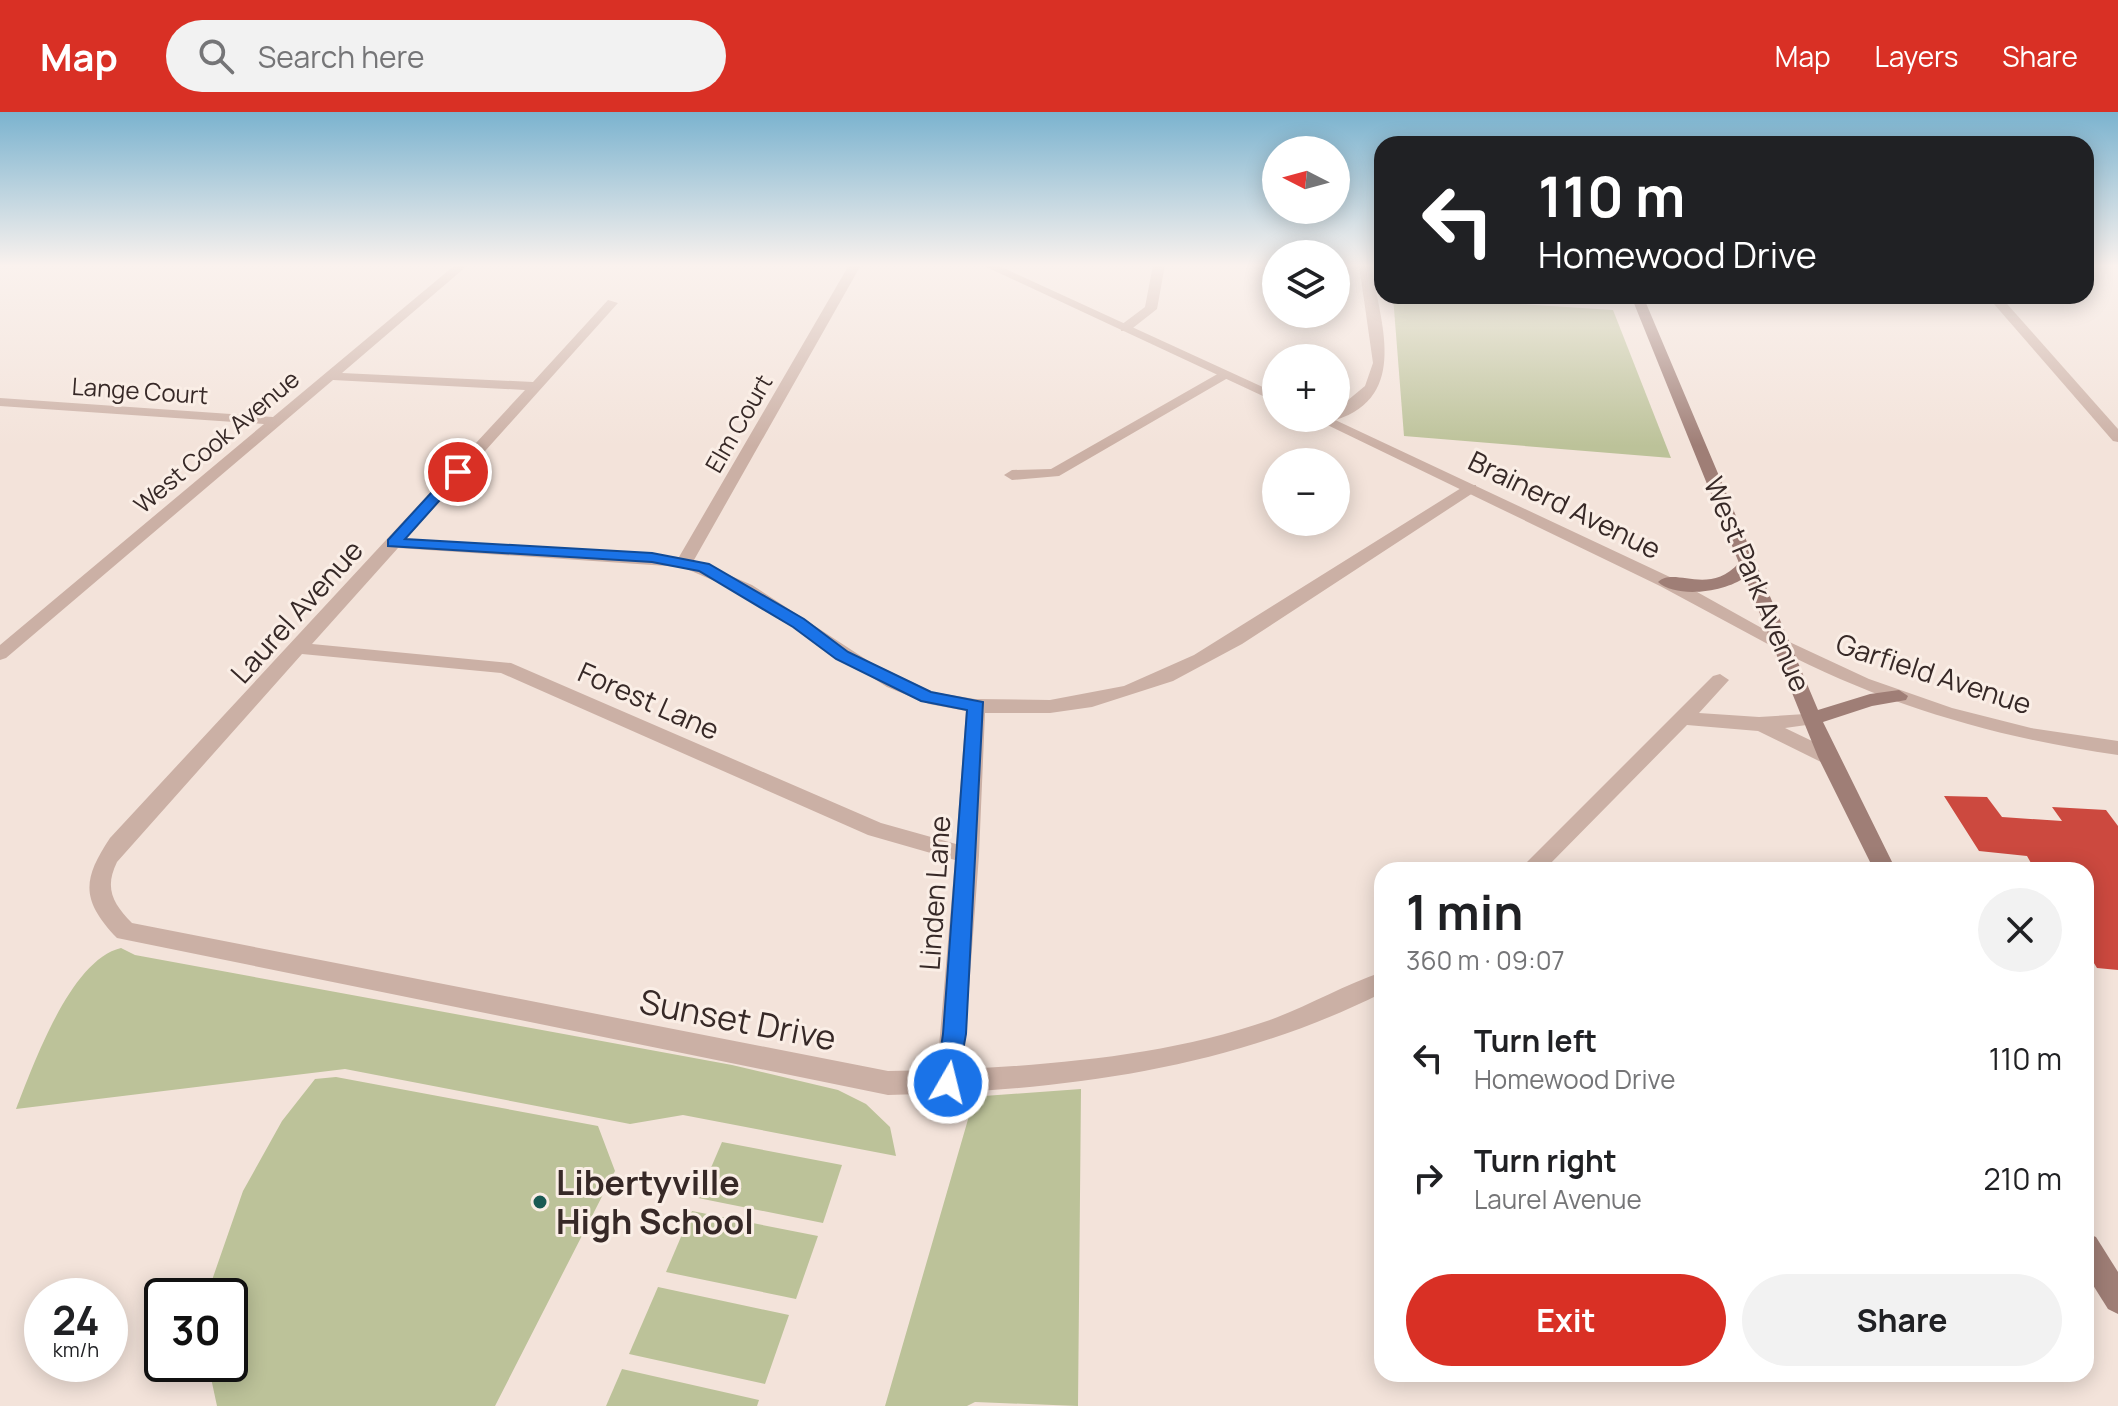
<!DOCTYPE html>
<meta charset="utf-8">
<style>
body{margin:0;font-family:Manrope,sans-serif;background:#f2f2f2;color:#202124;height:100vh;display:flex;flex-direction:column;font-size:30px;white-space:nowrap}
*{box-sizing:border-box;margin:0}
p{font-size:26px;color:#757577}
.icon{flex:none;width:44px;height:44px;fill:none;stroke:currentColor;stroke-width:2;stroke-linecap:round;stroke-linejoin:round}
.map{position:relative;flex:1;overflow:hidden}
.details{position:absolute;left:1374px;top:750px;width:720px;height:520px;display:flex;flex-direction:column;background:#fff;border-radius:24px;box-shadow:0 4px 20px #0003}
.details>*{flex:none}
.hud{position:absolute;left:1374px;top:24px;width:720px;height:168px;border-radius:24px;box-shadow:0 4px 20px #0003;background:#202124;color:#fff;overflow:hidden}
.needle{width:52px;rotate:276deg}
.buttons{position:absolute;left:1262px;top:24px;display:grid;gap:16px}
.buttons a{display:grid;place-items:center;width:88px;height:88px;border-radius:50%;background:#fff;box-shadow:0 4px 20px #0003;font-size:40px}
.speed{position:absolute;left:24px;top:1166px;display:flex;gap:16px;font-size:40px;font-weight:700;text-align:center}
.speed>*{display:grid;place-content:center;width:104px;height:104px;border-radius:50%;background:#fff;box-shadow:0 4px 20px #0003;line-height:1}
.speed small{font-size:20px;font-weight:400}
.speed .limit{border:4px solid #111;border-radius:12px;background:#fff;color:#111}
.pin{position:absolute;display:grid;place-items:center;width:68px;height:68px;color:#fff;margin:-34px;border:4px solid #fff;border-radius:50%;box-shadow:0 2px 8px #0007}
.me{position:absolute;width:88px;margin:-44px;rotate:8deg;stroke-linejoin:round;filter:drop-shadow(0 0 6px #0008)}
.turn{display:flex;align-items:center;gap:28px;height:168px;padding:0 32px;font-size:36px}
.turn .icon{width:104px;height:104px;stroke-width:2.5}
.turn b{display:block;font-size:56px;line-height:68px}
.round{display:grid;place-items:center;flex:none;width:84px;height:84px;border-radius:42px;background:#f2f2f2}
.summary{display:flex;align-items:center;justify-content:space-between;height:136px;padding:0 32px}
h1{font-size:48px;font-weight:700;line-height:60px}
.action{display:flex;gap:16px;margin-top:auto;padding:16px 32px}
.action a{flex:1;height:92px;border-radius:48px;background:#d93025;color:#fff;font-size:32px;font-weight:700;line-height:92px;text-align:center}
.action a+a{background:#f2f2f2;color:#202124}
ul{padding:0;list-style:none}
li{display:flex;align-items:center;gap:24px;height:120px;padding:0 32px}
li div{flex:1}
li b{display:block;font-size:30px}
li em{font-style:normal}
header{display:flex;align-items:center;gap:48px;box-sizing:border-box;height:112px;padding:0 40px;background:#d93025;color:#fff}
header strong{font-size:38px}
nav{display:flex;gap:44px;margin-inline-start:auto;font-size:28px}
.search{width:560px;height:72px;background:#f2f2f2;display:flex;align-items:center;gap:20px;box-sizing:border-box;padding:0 28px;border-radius:44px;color:#757577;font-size:30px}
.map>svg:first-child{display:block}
.green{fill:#bcc299}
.building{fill:#cc493f}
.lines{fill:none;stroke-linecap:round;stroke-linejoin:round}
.minor{fill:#cbb0a5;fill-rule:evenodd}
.tertiary{fill:#cbb0a5;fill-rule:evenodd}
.secondary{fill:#9f7e76;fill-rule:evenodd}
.route{fill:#1a73e8;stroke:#114b97;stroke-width:2}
.poi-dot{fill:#1a5a54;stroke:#faeee6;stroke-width:3}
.labels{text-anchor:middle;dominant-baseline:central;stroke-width:6;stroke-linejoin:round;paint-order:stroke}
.far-street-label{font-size:24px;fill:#372927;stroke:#faeee6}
.street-label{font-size:28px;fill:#372927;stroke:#faeee6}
.near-street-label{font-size:34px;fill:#372927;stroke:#faeee6}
.near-poi-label{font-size:34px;font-weight:bold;fill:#372927;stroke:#faeee6;text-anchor:start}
</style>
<header>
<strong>Map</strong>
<div class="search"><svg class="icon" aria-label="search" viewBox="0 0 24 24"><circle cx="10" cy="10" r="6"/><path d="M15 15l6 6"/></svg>Search here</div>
<nav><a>Map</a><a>Layers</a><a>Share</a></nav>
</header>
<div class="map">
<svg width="2118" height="1294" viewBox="0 0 2118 1294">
<rect width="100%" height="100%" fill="#f3e3da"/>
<!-- green -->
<g class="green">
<polygon points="1393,184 1613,198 1671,346 1404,324"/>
<path d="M121 836 135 843 732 953 838 978 866 992 890 1015 896 1044 683 1003 630 1012 345 957 16 997C33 954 70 848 121 836Z"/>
<polygon points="336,965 598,1014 615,1059 495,1294 217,1294 208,1252 230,1252 230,1184 211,1184 211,1171 243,1079 282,1009 315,967"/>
<polygon points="1081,977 1078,1294 975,1290 967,1294 885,1294 969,1004 983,991 981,986 984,984"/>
<polygon points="722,1030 842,1053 823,1111 698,1086"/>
<polygon points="692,1099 818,1124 796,1187 666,1160"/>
<polygon points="658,1175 789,1203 765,1272 629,1242"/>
<polygon points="622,1257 759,1288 757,1294 606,1294"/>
</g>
<!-- building -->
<polygon class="building" points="1944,684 1987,685 2002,705 2062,709 2052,695 2106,698 2118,714 2118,858 2097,856 2086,838 2086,758 2035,758 2027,744 1979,739"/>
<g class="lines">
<!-- minor -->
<g class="minor">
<path d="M455 153H468L342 261 533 270 608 188 618 191 406 427 679 445 849 153H861L694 448 752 473 870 550 933 580 975 587 1050 588 1124 574 1194 543 1466 373H1476V379L1242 532 1173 569 1092 595 1050 601H985L979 743 963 957C1065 952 1172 942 1270 908 1308 894 1344 873 1382 860V881C1226 959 1059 979 888 983L117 826C81 788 82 768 110 726L525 278 333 268 6 546 0 548V533L264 312 0 294V286L273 305ZM398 436 682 455 740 480 887 575 929 592 966 599 956 732 881 711 511 551 312 532ZM302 542 501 561 868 723 955 748 937 958 888 959 132 811C113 792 104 776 117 750Z"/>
<polygon points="1153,153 1165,153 1157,197 1129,219 1121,219 1121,213 1145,195"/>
<path d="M1359 153H1371C1380 209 1410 284 1336 308L1330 306H1336V298L1365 274 1373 251Z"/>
<polygon points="1987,184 2000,184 2118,317 2118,330 2113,329"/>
<polygon points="1221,260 1233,263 1059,364 1012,368 1004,363 1012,358 1051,357"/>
<path d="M1783 527 1869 567 1952 596 2031 616 2118 629V643C1997 626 1885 593 1777 537L1774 533Z"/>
<polygon points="1720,562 1729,568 1699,601 1759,605 1821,601 1824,606 1821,611 1785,616 1835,640 1838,645 1835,650 1821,650 1758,619 1687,613 1544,758 1519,758 1713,564"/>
</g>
<!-- tertiary -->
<g class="tertiary">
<polygon points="982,153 997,153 1276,281 1276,290"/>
<polygon points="1313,306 1331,306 1672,466 1792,533 1783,539 1777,537 1660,474"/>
</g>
<!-- secondary -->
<g class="secondary">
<path d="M1631 184H1643L1818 598 1870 582 1899 578 1908 584 1906 588 1872 594 1823 610 1896 758H1874L1818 645 1745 465C1726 480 1677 487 1658 470 1675 454 1708 485 1739 451Z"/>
<polygon points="2086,1121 2096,1125 2118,1160 2118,1202 2108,1197 2086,1162"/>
</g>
</g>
<!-- sky -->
<linearGradient id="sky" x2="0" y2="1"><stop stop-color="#7bb3cf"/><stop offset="0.46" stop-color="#faf2ee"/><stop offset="1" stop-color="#faf2ee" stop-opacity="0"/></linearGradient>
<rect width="2118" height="334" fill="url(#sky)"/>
<!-- route -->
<polygon class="route" points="453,357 465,360 405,427 652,441 709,452 804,507 848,540 931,580 983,590 966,922 956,978 948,981 939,978 936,971 943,922 967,598 921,589 836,547 793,515 699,459 652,450 388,434 388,428"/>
<!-- markers -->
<circle class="poi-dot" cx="540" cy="1090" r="8"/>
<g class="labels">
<!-- far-street labels -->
<g class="far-street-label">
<text transform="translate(140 278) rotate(4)">Lange Court</text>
<text transform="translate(738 311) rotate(-60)">Elm Court</text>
<text transform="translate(216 329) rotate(-40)">West Cook Avenue</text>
</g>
<!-- street labels -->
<g class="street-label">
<text transform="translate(1565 392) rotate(26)">Brainerd Avenue</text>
<text transform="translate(1758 472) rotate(67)">West Park Avenue</text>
<text transform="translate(296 499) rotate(-48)">Laurel Avenue</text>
<text transform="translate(1934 561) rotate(18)">Garfield Avenue</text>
<text transform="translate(649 588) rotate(24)">Forest Lane</text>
<text transform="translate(934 781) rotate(-86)">Linden Lane</text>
</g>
<!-- near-street labels -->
<g class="near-street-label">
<text transform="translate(738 907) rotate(11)">Sunset Drive</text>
</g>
<!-- near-poi labels -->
<g class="near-poi-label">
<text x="556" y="1070">Libertyville<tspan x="556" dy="39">High School</tspan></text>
</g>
</g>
</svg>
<div class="buttons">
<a><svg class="needle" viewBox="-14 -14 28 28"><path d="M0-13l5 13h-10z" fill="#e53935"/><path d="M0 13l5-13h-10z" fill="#757577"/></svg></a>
<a><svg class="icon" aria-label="layers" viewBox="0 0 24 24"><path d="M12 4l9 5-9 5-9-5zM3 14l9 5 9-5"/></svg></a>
<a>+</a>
<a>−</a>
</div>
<div class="speed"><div>24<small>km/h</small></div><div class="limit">30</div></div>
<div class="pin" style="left:458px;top:360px;background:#d93025"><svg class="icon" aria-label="arrive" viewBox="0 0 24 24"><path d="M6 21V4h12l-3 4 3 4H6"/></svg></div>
<svg class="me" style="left:948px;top:971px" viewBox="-20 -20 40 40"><circle r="17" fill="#1a73e8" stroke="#fff" stroke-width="3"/><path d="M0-11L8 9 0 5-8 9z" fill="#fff"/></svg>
<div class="hud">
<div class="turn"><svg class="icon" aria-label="left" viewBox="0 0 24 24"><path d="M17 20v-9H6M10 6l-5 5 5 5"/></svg><div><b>110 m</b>Homewood Drive</div></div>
</div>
<section class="details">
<div class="summary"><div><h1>1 min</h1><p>360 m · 09:07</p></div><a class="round"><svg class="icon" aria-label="close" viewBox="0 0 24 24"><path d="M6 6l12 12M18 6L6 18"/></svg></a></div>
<ul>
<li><svg class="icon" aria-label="left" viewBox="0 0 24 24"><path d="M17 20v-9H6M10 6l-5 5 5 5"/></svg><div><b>Turn left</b><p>Homewood Drive</p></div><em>110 m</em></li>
<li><svg class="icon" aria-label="right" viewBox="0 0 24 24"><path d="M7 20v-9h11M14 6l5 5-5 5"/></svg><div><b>Turn right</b><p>Laurel Avenue</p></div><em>210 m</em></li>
</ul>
<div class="action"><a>Exit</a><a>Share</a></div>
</section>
</div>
